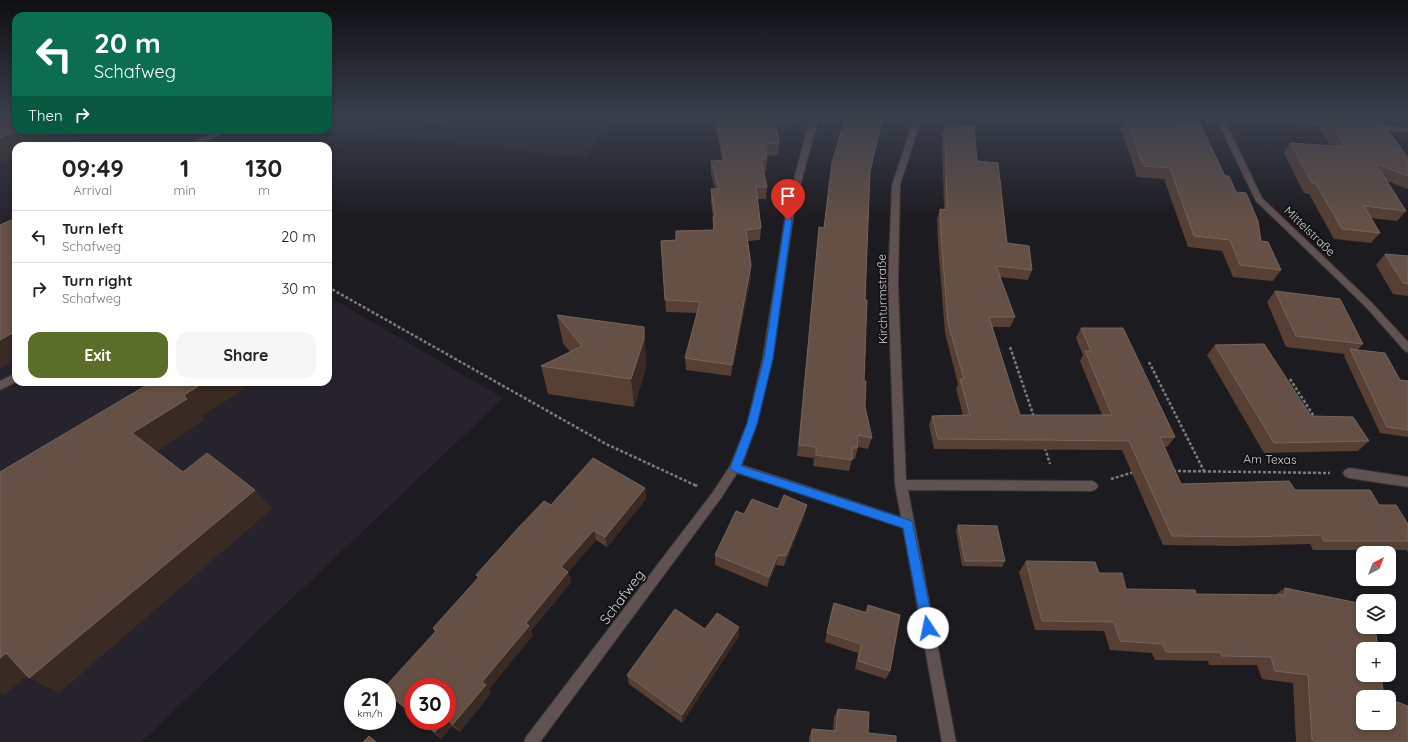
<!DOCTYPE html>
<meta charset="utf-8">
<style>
body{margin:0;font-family:Quicksand,sans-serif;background:#f6f6f6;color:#222;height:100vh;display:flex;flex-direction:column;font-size:15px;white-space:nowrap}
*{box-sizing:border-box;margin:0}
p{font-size:13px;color:#767676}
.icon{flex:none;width:22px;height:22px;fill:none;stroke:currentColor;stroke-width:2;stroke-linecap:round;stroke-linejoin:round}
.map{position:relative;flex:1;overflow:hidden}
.sheet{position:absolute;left:12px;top:142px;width:320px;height:244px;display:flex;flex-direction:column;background:#fff;border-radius:12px;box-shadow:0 2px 6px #0003}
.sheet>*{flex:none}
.guide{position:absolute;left:12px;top:12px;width:320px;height:122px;border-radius:12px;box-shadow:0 2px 6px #0003;background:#0b6e4f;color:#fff;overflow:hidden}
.needle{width:26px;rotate:42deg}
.controls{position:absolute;left:1356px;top:546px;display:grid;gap:8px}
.controls a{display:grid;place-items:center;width:40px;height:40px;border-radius:8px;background:#fff;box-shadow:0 2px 6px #0003;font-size:20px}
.speed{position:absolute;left:344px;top:678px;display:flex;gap:8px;font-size:20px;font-weight:700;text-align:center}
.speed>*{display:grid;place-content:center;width:52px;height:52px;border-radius:50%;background:#fff;box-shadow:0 2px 6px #0003;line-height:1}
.speed small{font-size:10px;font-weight:400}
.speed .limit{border:6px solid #d22;background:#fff;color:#111}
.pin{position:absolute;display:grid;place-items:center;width:34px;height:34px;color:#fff;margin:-41px -17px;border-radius:50% 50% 50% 0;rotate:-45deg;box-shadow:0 0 4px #0007}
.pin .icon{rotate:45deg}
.me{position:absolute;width:44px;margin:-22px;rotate:349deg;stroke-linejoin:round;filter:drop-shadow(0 0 3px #0008)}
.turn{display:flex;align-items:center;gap:14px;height:84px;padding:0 16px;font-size:18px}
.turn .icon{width:52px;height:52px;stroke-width:2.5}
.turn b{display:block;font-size:28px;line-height:34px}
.then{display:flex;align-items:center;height:38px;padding:0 16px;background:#0003;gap:8px;font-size:15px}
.eta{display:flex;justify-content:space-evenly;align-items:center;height:68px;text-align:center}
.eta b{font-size:24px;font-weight:700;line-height:28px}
.action{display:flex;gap:8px;margin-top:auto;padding:8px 16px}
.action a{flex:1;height:46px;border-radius:12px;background:#5a6e27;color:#fff;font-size:16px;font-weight:700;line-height:46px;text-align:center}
.action a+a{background:#f6f6f6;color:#222}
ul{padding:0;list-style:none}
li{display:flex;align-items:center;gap:12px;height:52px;padding:0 16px;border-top:1px solid #e0e0e0}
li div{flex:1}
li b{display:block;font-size:15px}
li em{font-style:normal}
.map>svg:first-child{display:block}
.built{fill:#26232c}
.green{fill:#232b19}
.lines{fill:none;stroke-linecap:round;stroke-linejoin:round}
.minor-casing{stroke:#363539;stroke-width:2}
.path-far1{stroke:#7d7c7f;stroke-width:2.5;stroke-dasharray:3 2;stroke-linecap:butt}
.path{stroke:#7d7c7f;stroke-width:3;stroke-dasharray:4 2.5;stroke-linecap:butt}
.minor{fill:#605250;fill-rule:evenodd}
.wall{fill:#573f33}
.shaded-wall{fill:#392a23}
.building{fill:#645044;stroke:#76655c}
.route{fill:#1a73e8;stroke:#114b97}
.labels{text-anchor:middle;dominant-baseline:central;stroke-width:4;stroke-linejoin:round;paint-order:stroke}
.street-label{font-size:12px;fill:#d7d6d9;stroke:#131215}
.near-street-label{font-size:14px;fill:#d7d6d9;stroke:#131215}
</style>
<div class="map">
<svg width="1408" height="742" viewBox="0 0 1408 742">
<rect width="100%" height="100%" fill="#1c1b1f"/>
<!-- built -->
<g class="built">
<polygon points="0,116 16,116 16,130 55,130 88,146 16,146 16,382 328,382 328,296 503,398 141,742 0,742"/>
<polygon points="328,116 604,116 602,132 586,158 328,130"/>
</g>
<!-- green -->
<polygon class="green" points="0,116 16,116 16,130 36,130 73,146 34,146 0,117"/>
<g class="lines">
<defs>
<g id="minor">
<polygon points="811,116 819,116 795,205 773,357 757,424 742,465 901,517 895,485 888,285 892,185 915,116 922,116 900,185 898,285 906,480 1092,481 1096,483 1098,486 1096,489 1092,491 908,490 956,742 942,742 903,528 737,473 721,498 540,742 524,742 526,737 713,492 730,466 747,424 763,357 787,205"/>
<polygon points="1215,116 1252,116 1336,122 1337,124 1333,126 1223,117 1262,198 1371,302 1408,342 1408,352 1405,351 1365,306 1256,201"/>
<polygon points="1370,125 1408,128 1408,132 1373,129 1370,129"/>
<polygon points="219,130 229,130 196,146 186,146"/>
<polygon points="16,373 16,382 0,390 0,381"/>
<polygon points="1349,468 1408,477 1408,487 1349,478 1345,476 1343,473 1345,470"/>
</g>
</defs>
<!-- minor casing -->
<use href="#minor" class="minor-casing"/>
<!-- path-far1 -->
<g class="path-far1">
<polyline points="328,287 606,444 697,486"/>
<polyline points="1010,347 1034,417"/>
<polyline points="1149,362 1204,471"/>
<polyline points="1290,379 1315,418"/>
<polyline points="1045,448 1050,464"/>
<polyline points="1173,471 1330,473"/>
<polyline points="1111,479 1134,472"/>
</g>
<!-- path -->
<polyline class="path" points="695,485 697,486"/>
<!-- minor -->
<use href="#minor" class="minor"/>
</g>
<!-- wall -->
<g class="wall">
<polygon points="382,116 452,116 447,123"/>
<polygon points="471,116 487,116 486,117"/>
<polygon points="714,116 796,116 795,124 776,125 779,143 778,155 766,156 767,159 766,171 764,172 767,187 766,199 757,199 761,228 760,240 748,241 751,265 751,277 731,376 686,370 685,358 697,313 666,312 661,241 676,240 676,231 713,230 713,217 711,201 711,189 715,189 711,173 711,161 722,160"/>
<polygon points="846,116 884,116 870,173 865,300 864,381 865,407 872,438 868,449 858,447 855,459 852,459 849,471 813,466 814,458 797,456 818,239 819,227 824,228 832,162"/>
<polygon points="1312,116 1372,116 1373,117 1371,120 1408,158 1408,189 1387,181 1406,211 1397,221 1371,218 1380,233 1371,243 1334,239 1309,194 1304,193 1284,153 1290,143 1331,146 1319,126 1323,120 1314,119"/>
<polygon points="1126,117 1225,176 1236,192 1261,241 1281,270 1273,281 1233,277 1222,251 1188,247 1164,179 1137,177 1121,128"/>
<polygon points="945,124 977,161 1007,243 1032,270 1028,280 1000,277 1015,317 1010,327 992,327 1020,415 1102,415 1080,361 1083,355 1076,338 1081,328 1175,437 1167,447 1164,447 1181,484 1295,490 1379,505 1408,524 1408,552 1406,550 1313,550 1310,544 1234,546 1163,545 1122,450 934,449 929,425 932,416 963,415 956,389 958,384 945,333 938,245 937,219 940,209 944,209 942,134"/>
<polygon points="1385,254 1408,256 1408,296 1393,294 1376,265"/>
<polygon points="1275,291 1363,344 1357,350 1400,380 1408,381 1408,437 1380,433 1344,356 1345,354 1286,347 1267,302"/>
<polygon points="557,315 646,355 646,367 634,407 548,394 541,366 570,352 563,343"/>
<polygon points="1215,345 1311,416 1369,441 1358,451 1264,453 1207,355"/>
<polygon points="645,488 646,499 607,547 596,540 568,572 571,582 531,631 533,635 489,689 491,693 460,732 452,726 441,739 420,721 447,721 413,687 413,716 387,693 387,687 435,632 433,628 478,578 476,575 551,505"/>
<polygon points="778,509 805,515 784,566 776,565 767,587 715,565 715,555 744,514"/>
<polygon points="958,525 1005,561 1002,567 962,566 956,531"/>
<polygon points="1026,561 1099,573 1126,589 1196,594 1275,595 1285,588 1384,697 1408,742 1296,742 1293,683 1262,679 1257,665 1209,665 1208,661 1155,660 1152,653 1110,650 1104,631 1035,630 1019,572"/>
<polygon points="834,603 865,612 868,605 890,671 886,679 855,669 858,653 825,642 831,612"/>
<polygon points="739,627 739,636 682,723 629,684 627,675 705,629"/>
<polygon points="838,709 868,733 896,742 809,742 809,737 812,729 833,731 834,717"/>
</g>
<!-- shaded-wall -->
<g class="shaded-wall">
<polygon points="445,116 452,116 447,123"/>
<polygon points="883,116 884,116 868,182 870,171"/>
<polygon points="19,130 22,130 34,146 16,146 16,155 0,162 0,138"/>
<polygon points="328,190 332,200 328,210"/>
<polygon points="751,265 751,277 731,376 732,365"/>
<polygon points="644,327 646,355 646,367 634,407 631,379"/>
<polygon points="16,331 16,360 0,368 0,340"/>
<polygon points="205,382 240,382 245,389 202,416 205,420 153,454 132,433 184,395"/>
<polygon points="645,488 646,499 607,547 605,537"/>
<polygon points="255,490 272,509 59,693 29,678"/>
<polygon points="807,505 805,515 784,566 786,556"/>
<polygon points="594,530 596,540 568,572 571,582 531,631 533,635 489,689 491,693 460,732 453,724 482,682 526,623 561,567"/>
<polygon points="778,555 776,565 767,587 769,577"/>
<polygon points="739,627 739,636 682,723 682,715"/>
<polygon points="6,653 36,669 4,695 0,693 0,658"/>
<polygon points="447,719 452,726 441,739 435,732 444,721 447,721"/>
</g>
<!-- building -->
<g class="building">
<polygon points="0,116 6,116 16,124 16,130 19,130 0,138"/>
<polygon points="717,116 774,116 779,143 764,144 767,159 761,160 767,187 756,187 761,228 746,230 751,265 732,365 685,358 700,302 665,300 661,241 676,240 676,231 714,230 713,217 715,216 711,189 719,189 711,161 724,160"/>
<polygon points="846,116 883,116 870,171 865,300 867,300 864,381 866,381 865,407 872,438 858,435 857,448 852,448 852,460 816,455 816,447 799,445 819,227 824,228 832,162"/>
<polygon points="1326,116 1381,121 1408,158 1408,176 1376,164 1406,211 1364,206 1380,233 1342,229 1316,184 1312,183 1290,143 1346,147"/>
<polygon points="1357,116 1372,116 1373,117"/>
<polygon points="1126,117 1200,124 1225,176 1229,176 1236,192 1246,193 1258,221 1261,241 1268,242 1281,270 1240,265 1230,240 1194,236 1170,168 1143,166"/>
<polygon points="945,124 974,127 977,161 998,163 1007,243 1029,246 1032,270 996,266 1015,317 989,317 1020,415 1112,415 1085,351 1091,351 1081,328 1123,328 1175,437 1160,437 1181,484 1289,481 1295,490 1370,490 1379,505 1396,505 1408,524 1408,541 1324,541 1321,535 1244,537 1172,536 1129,441 938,439 932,416 970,415 960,379 964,379 948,323 941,235 940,209 947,210"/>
<polygon points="16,218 16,331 0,340 0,225"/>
<polygon points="1385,254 1408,256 1408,284 1403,283"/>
<polygon points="1275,291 1340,299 1363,344 1296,336"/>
<polygon points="557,315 644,327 644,339 631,379 541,366 582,346"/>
<polygon points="1264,344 1311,416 1353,417 1369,441 1274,443 1215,345"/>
<polygon points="1350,349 1385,353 1400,380 1408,381 1408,430 1387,427"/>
<polygon points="152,382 205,382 184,395 187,399 132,433 183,472 207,453 255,490 29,678 6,653 0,658 0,472"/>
<polygon points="593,458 645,488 605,537 594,530 561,567 568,572 526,623 529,626 482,682 486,685 453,724 447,719 447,687 413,687 413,714 387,693 387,687 385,687 436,631 433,628 479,577 476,575 520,526 544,501 551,505"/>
<polygon points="784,495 807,505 786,556 778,555 769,577 715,555 736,511 744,514 752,499 778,509"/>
<polygon points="958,525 997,526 1005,561 965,561"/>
<polygon points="1026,561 1095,562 1099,573 1122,573 1126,589 1195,590 1196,594 1285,595 1285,588 1363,604 1363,627 1375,627 1378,649 1363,649 1363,675 1381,675 1384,697 1385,697 1363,697 1363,723 1389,723 1389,699 1408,706 1408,742 1317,742 1312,740 1308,675 1275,671 1271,657 1222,656 1220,652 1166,652 1163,644 1120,641 1114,622 1042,621"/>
<polygon points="834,603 867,613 868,605 900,615 890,671 858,661 861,644 827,633"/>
<polygon points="675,609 705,629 717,613 739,627 682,715 627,675"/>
<polygon points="838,709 869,712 868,733 896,736 896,742 812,742 812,729 836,731"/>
<polygon points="421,721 444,721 435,732"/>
<polygon points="369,736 376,742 363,742"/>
</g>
<!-- sky -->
<linearGradient id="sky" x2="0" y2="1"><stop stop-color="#0f0f11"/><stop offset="0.53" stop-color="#3a3f4d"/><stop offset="1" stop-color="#3a3f4d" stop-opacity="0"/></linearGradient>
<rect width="1408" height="220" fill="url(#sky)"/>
<!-- route -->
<polygon class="route" points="788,217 792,220 773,358 757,424 741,466 912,521 934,628 932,632 928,634 924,632 922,628 903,528 735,472 730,468 747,424 764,358 785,220"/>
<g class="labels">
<!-- street labels -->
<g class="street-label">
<text transform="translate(1310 231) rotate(44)">Mittelstraße</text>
<text transform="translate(882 299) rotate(-91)">Kirchturmstraße</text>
<text transform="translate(1270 459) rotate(1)">Am Texas</text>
</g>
<!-- near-street labels -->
<g class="near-street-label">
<text transform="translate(622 597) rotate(-53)">Schafweg</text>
</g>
</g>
</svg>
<div class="controls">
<a><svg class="needle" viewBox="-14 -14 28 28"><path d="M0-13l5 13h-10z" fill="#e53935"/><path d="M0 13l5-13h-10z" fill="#767676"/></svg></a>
<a><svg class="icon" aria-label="layers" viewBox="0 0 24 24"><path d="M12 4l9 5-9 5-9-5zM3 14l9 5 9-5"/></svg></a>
<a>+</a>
<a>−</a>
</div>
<div class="speed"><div>21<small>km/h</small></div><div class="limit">30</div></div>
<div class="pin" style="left:788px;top:220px;background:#d93025"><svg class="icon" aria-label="arrive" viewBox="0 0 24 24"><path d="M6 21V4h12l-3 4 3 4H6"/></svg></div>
<svg class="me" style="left:928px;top:628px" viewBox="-20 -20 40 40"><circle r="19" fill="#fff"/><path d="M0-13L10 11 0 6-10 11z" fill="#1a73e8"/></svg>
<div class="guide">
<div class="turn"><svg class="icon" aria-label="left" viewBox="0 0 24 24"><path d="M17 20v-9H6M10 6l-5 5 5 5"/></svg><div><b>20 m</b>Schafweg</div></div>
<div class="then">Then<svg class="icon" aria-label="right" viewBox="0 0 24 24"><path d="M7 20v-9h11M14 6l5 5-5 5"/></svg></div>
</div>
<section class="sheet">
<div class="eta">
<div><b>09:49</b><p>Arrival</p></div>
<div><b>1</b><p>min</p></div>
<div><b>130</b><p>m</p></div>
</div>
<ul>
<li><svg class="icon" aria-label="left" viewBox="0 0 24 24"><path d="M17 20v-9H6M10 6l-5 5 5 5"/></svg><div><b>Turn left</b><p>Schafweg</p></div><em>20 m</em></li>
<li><svg class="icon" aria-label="right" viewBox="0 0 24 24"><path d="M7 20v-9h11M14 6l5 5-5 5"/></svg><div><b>Turn right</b><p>Schafweg</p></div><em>30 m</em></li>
</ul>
<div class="action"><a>Exit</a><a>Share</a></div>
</section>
</div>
